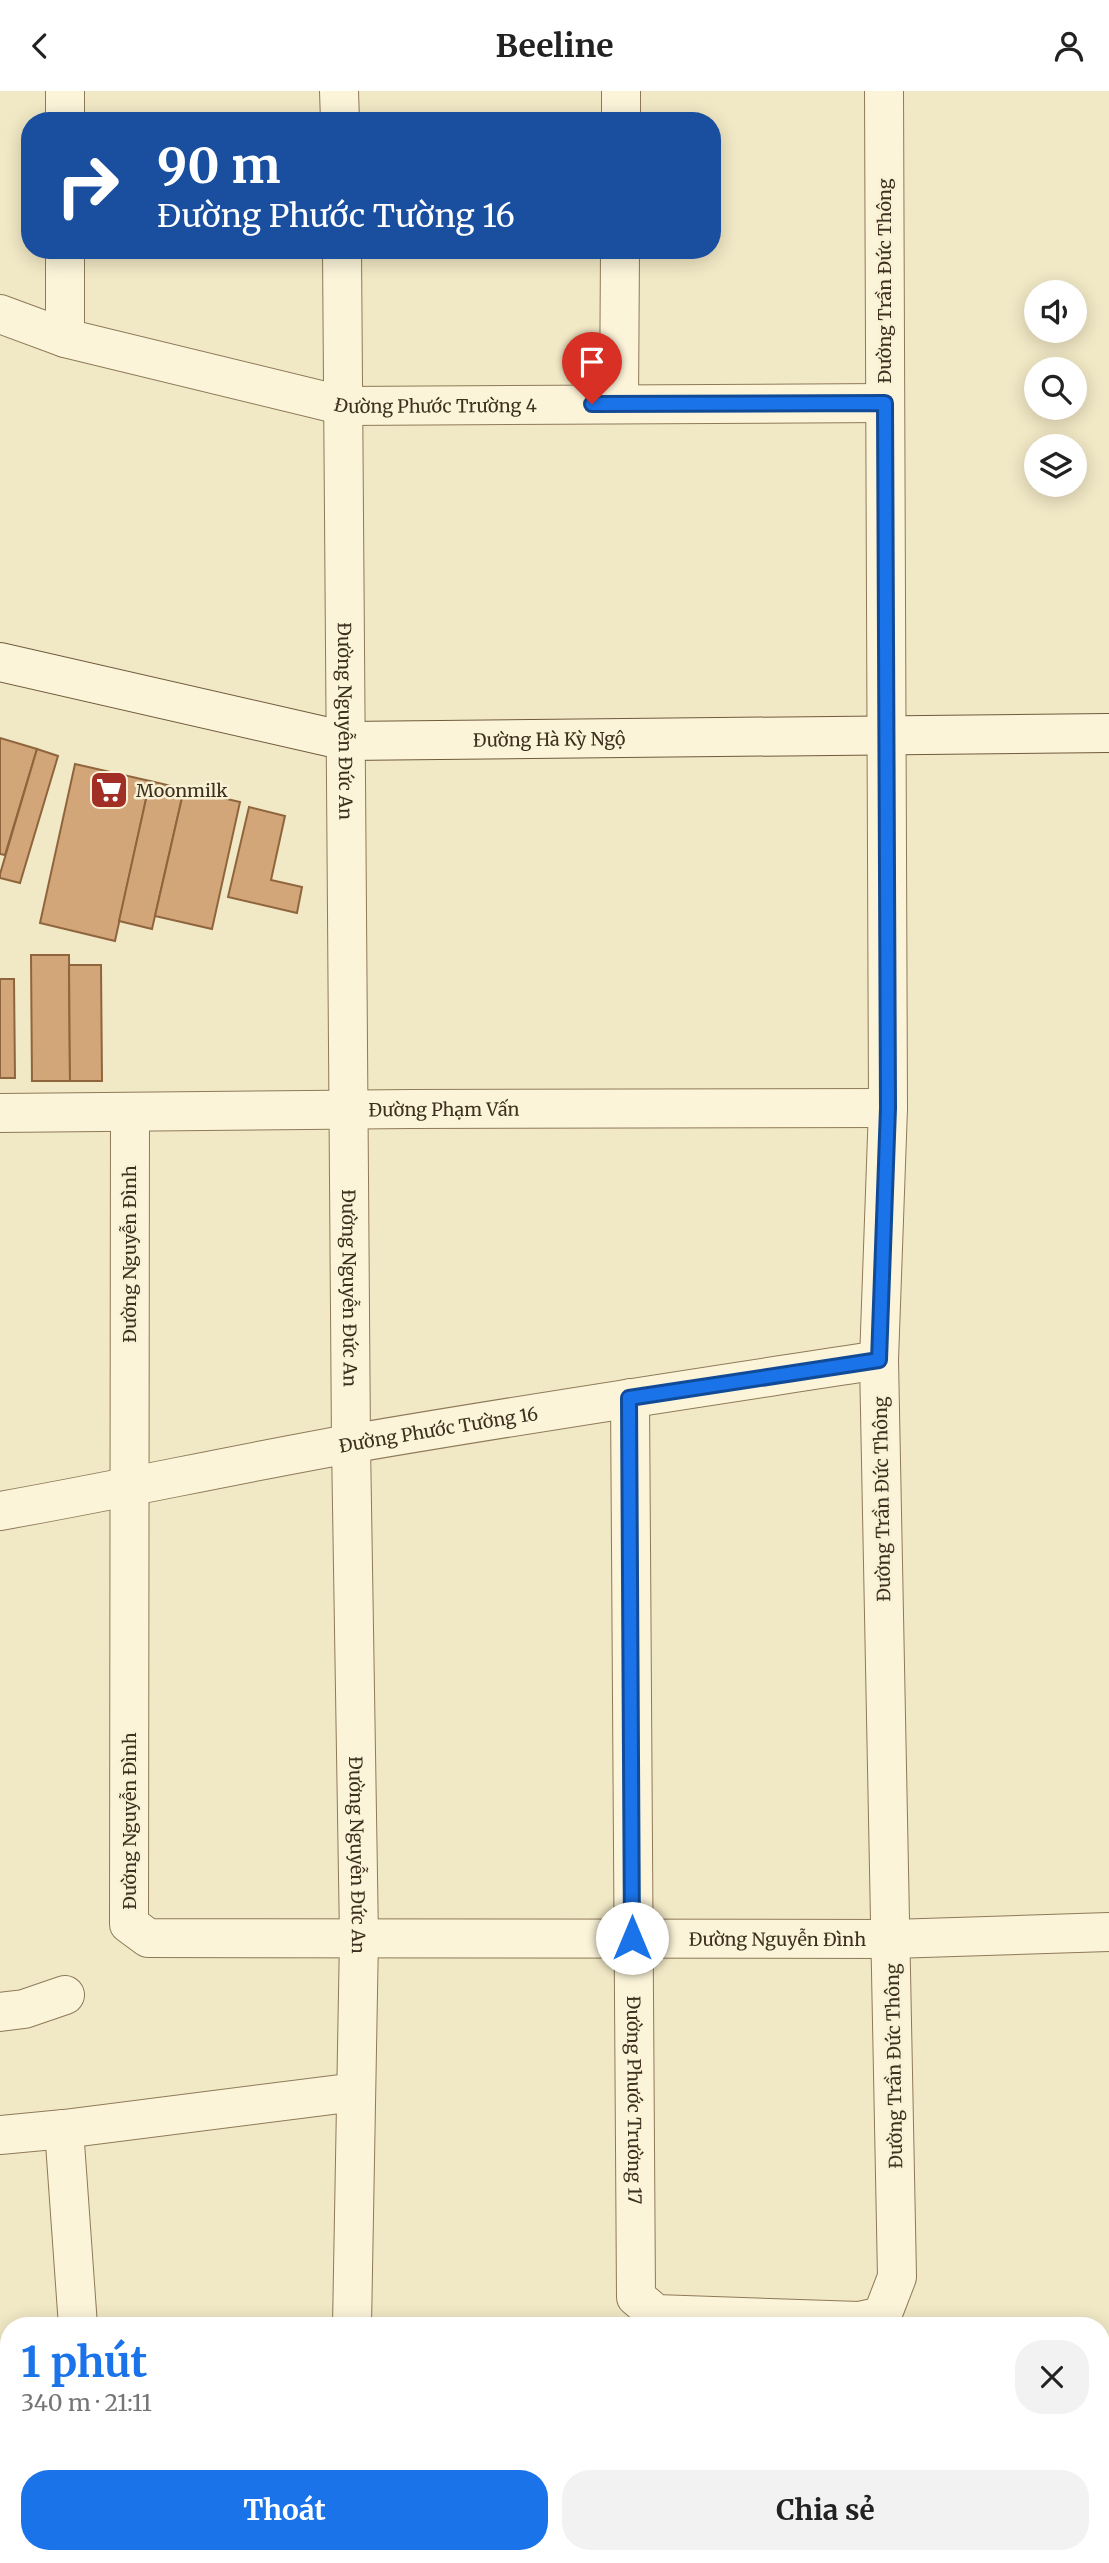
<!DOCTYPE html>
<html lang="vi">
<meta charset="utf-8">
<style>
body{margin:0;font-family:Merriweather,serif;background:#f2f2f2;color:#222;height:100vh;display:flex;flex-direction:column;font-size:26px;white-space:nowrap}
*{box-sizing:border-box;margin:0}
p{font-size:23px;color:#767676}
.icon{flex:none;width:38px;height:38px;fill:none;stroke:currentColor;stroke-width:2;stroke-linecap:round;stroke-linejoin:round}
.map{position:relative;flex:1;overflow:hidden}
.drawer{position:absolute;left:0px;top:2226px;width:1110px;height:247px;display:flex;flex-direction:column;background:#fff;border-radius:28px 28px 0 0;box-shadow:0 4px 18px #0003}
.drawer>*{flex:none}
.banner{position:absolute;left:21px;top:21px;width:700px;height:147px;border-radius:28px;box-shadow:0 4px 18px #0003;background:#1a4fa0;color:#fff;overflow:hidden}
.fabs{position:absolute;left:1024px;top:189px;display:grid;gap:14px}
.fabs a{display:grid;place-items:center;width:63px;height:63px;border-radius:50%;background:#fff;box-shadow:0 4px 18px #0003;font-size:35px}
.pin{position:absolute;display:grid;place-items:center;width:60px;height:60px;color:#fff;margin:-72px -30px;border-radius:50% 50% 50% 0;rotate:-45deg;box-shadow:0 0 7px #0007}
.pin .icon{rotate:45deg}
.me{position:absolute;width:77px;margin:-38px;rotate:0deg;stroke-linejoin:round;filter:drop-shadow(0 0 5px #0008)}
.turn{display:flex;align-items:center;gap:24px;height:147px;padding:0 21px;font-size:32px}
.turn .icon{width:91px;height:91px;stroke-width:2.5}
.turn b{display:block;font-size:49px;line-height:60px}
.round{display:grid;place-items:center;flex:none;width:74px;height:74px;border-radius:28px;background:#f2f2f2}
.head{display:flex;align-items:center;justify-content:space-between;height:119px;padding:0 21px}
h1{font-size:42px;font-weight:700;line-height:52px;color:#1a73e8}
.button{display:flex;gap:14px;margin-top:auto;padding:14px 21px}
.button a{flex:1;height:80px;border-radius:28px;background:#1a73e8;color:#fff;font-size:28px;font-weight:700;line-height:80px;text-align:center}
.button a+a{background:#f2f2f2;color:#222}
header{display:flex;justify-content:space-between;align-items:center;height:91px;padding:0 21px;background:#fff;font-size:32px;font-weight:700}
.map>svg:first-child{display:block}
.building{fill:#d2a678;stroke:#8f653d;stroke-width:2}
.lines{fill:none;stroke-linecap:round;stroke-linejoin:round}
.street-casing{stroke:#8e7a59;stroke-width:40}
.secondary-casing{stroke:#705b3c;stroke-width:40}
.street{stroke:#fbf4d9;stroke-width:38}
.secondary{stroke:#fbf4d9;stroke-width:38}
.route-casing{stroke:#114b97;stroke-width:18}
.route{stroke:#1a73e8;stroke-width:12}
.labels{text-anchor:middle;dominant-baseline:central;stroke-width:5;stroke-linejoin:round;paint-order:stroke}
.street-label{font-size:18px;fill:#3d301e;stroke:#f8f1d5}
.poi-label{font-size:18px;fill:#3d301e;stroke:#f8f1d5;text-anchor:start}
</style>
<header><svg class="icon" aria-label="back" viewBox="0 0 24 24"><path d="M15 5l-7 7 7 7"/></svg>Beeline<svg class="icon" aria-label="person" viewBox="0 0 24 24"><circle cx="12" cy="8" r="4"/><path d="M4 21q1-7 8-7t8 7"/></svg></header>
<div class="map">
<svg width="1109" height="2472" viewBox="0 0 1109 2472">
<rect width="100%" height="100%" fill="#f1e8c5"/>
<!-- building -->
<g class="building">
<polygon points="0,647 37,658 5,764 0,763"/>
<polygon points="37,658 58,665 20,792 0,787 0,783"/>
<polygon points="75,673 150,690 115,850 40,832"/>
<polygon points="150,690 184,698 152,838 119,830"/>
<polygon points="184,698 240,711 212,838 155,825"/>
<polygon points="249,716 285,725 271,789 302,796 297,822 228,806"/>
<polygon points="31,864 69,864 70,990 32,990"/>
<polygon points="69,874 101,874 102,990 70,990"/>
<polygon points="0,888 14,888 15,987 0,987"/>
</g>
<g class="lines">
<defs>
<g id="street">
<polyline points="339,0 340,30"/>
<polyline points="65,30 65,0"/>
<polyline points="621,30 621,0"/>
<path id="s1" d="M342 159 351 1353 359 1847 352 2235"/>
<path id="s2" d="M0 223 65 247 345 315 885 312"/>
<polyline points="65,247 65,159"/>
<polyline points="619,313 620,159"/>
<path id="s3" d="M130 1021 129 1833 148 1847 892 1848 1109 1841"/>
<path id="s4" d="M0 1022 411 1018 888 1017"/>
<path id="s5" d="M630 1307 636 2206 656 2223 859 2230 882 2225 897 2186 879 1269 888 1017 884 0"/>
<path id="s6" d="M0 1420C119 1399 236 1373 355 1352 529 1322 704 1296 879 1269"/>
<polyline points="0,1921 24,1918 65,1904"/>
<polyline points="64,2038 78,2235"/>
<polyline points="0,2044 64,2038 356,2001"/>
<polyline points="763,2464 763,2472"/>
<polyline points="348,2472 348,2464"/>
</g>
<g id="secondary">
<path id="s7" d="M0 571 346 650 1109 642"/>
<polyline points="0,2395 9,2396"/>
<polyline points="1101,2456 1109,2456"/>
</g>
</defs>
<!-- street casing -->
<use href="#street" class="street-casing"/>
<!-- secondary casing -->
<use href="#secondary" class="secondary-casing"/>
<!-- street -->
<use href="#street" class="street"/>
<!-- secondary -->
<use href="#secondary" class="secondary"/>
</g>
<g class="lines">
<defs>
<polyline id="route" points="592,313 885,312 888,1017 879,1269 629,1307 632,1847"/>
</defs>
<!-- route casing -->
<use href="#route" class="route-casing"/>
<!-- route -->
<use href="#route" class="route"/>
</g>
<!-- icons -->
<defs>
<symbol id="supermarket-square" viewBox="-11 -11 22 22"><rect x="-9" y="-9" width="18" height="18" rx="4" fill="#a12f25" stroke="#f8f1d5"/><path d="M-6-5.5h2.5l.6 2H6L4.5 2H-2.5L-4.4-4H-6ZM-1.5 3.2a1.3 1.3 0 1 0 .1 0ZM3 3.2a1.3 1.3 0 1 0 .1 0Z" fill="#fff"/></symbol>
</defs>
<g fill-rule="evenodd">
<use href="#supermarket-square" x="87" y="677" width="44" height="44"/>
</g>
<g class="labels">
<!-- street labels -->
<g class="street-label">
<text transform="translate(884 190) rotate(-90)">Đường Trần Đức Thông</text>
<text stroke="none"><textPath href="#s2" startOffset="448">Đường Phước Trường 4</textPath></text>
<text stroke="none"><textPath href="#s1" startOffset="471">Đường Nguyễn Đức An</textPath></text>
<text stroke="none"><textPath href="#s7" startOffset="558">Đường Hà Kỳ Ngộ</textPath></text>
<text stroke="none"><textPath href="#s4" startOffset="444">Đường Phạm Vấn</textPath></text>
<text transform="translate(129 1163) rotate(-90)">Đường Nguyễn Đình</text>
<text stroke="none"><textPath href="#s1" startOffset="1038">Đường Nguyễn Đức An</textPath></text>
<text stroke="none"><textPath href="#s6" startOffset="446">Đường Phước Tường 16</textPath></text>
<text transform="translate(882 1408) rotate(-91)">Đường Trần Đức Thông</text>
<text transform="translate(129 1730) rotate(-90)">Đường Nguyễn Đình</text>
<text stroke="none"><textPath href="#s1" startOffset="1605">Đường Nguyễn Đức An</textPath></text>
<text stroke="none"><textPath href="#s3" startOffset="1465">Đường Nguyễn Đình</textPath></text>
<text transform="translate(894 1975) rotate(-91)">Đường Trần Đức Thông</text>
<text stroke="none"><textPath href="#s5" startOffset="702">Đường Phước Trường 17</textPath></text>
</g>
<!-- poi labels -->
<g class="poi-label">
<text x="136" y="699">Moonmilk</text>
</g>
</g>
</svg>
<div class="fabs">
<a><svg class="icon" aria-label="sound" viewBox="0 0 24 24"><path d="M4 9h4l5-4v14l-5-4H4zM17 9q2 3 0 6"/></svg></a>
<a><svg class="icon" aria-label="search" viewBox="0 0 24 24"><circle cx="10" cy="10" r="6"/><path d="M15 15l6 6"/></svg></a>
<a><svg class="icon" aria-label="layers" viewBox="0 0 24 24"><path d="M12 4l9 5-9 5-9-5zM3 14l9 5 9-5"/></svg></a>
</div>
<div class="pin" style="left:592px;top:313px;background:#d93025"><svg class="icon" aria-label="arrive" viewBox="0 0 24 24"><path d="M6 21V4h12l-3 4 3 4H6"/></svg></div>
<svg class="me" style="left:632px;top:1847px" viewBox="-20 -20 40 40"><circle r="19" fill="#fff"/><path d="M0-13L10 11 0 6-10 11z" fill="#1a73e8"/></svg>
<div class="banner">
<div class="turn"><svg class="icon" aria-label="right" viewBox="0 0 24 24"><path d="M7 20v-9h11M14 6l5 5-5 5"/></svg><div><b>90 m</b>Đường Phước Tường 16</div></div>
</div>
<section class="drawer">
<div class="head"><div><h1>1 phút</h1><p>340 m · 21:11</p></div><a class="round"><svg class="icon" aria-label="close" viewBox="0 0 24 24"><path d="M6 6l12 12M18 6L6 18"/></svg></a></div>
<div class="button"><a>Thoát</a><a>Chia sẻ</a></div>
</section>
</div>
